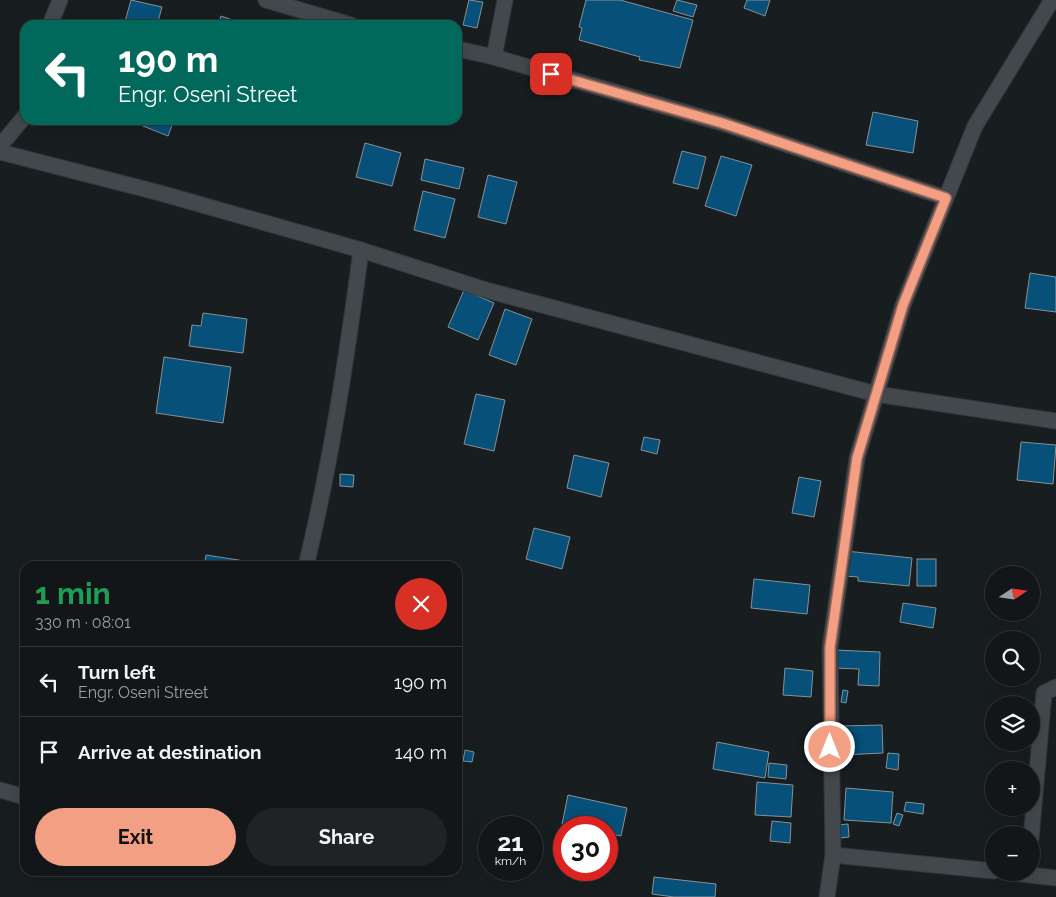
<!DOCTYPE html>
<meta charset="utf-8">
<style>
body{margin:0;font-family:Raleway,sans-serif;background:#1f2325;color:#f1f3f6;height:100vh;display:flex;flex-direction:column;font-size:19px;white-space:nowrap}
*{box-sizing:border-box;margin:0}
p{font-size:16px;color:#9c9fa2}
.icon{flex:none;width:28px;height:28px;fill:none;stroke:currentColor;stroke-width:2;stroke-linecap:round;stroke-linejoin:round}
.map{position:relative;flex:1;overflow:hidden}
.drawer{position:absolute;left:20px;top:561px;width:442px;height:315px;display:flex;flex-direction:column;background:#121618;border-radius:15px;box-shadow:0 5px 20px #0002,0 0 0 1px #313537}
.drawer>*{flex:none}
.banner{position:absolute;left:20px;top:20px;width:442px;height:105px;border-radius:15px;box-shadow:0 5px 20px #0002,0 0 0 1px #313537;background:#00695c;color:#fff;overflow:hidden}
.needle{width:32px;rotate:77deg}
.fabs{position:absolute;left:985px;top:566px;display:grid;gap:10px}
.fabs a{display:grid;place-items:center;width:55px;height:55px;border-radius:50%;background:#121618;box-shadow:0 5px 20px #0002,0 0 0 1px #313537;font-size:25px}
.speed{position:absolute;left:478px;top:816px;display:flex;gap:10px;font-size:25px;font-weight:700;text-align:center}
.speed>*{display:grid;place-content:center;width:65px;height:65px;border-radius:50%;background:#121618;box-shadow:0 5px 20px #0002,0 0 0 1px #313537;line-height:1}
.speed small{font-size:12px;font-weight:400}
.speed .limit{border:8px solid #d22;background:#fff;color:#111}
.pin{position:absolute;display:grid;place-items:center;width:42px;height:42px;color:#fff;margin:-21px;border-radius:10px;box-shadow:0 2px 8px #0006}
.me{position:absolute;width:55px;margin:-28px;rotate:0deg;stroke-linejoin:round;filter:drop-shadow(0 0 4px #0008)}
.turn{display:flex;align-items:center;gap:18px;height:105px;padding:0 15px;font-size:22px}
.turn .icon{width:65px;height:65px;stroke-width:2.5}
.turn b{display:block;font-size:35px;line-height:42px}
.round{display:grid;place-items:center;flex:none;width:52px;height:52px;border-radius:26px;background:#1f2325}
.summary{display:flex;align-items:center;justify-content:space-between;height:85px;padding:0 15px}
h1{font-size:30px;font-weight:700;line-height:38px;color:#1e9e55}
.cta{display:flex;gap:10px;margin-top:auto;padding:10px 15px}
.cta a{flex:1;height:58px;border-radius:30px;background:#f39f84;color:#111;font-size:20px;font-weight:700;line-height:58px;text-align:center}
.cta a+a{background:#1f2325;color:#f1f3f6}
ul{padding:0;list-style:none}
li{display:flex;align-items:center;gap:15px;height:70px;padding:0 15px;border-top:1px solid #313537}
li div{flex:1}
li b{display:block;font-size:19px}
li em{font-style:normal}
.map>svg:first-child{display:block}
.building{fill:#065079;stroke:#8a9094}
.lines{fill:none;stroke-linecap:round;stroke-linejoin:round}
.minor-casing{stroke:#34373a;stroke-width:17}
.minor{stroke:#43484c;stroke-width:15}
.route-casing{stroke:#9e6756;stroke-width:12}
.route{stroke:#f39f84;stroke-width:9}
</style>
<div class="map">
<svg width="1056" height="897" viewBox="0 0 1056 897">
<rect width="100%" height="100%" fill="#181d20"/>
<!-- building -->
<g class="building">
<polygon points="131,0 162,7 157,25 124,25"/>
<polygon points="469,0 483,2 477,28 463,25"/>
<polygon points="586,0 620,0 693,20 680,68 639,60 640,57 579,40 582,28 579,27"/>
<polygon points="677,0 697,5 693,17 673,11"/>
<polygon points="747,0 770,0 765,16 744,8"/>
<polygon points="221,16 247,25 218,25"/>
<polygon points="873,112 918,121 913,153 866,145"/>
<polygon points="139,120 174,120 168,136 138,124"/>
<polygon points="365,143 401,153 392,186 356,177"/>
<polygon points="682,151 706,157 698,189 673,183"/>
<polygon points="721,156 752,165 736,216 705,206"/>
<polygon points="425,159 464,168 459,189 421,180"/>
<polygon points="488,175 517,182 506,224 478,217"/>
<polygon points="423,191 455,199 445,238 414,230"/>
<polygon points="1030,273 1056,277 1056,312 1025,308"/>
<polygon points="464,290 494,303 478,340 448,327"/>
<polygon points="505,309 532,319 516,365 489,355"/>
<polygon points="203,313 247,319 243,353 189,346 192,325 201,326"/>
<polygon points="164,357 231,367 223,423 156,413"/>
<polygon points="476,394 505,400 494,451 464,444"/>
<polygon points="644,437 660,440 657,454 641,450"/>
<polygon points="1021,442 1056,445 1053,484 1017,480"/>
<polygon points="574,455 609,463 601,497 567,488"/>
<polygon points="340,474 354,475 353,487 340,486"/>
<polygon points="799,477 821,481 814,517 792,513"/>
<polygon points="534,528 570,537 562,569 526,559"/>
<polygon points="846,551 912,558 909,586 858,581 858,577 844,576"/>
<polygon points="206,555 264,564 264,566 204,566"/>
<rect x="917" y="559" width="19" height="27"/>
<polygon points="754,579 810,585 807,614 751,608"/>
<polygon points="903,603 936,608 933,628 900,622"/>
<polygon points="835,650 880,652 879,686 858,685 859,669 834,668"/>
<polygon points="785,668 813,671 811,697 783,695"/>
<polygon points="843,690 848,691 846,703 841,702"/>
<polygon points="882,725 883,753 843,755 841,726"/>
<polygon points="717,742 769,752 765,778 713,769"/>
<polygon points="465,750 474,752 472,762 463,761"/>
<polygon points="888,753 899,754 898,770 886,768"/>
<polygon points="769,763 787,765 786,779 768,777"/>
<polygon points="757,782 793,785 791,817 755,815"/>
<polygon points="846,788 893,792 891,823 844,820"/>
<polygon points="568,795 627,808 621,836 606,833 606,828 578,828 562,824"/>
<polygon points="906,802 924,804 923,814 904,811"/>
<polygon points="897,813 903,815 899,826 893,824"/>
<polygon points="772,821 791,823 790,843 770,841"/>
<polygon points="848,824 849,837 840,838 838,825"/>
<polygon points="654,877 716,884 715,897 674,897 652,894"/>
</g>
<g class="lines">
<defs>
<g id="minor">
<polyline points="266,0 351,25"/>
<polyline points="50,25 60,0"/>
<polyline points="458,49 494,57 722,123 946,198"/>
<polyline points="494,57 505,0"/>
<polyline points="0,146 25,116"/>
<polyline points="0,152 160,193 361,250 486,290 876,394 1056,421"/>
<path d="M306 566C331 462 347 356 361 250"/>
<polyline points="0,790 25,797"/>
<polyline points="1031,839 1044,693 1056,687"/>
<polyline points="833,855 994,871"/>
<polyline points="1004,872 1056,878"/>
<polyline points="827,897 833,855 830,647 857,458 903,305 975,126 1052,0"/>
</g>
</defs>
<!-- minor casing -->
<use href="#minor" class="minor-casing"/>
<!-- minor -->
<use href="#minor" class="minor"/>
</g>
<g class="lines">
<defs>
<polyline id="route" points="551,74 722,123 946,198 903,305 857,458 830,647 830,747"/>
</defs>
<!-- route casing -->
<use href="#route" class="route-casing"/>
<!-- route -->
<use href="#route" class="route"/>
</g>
</svg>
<div class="fabs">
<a><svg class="needle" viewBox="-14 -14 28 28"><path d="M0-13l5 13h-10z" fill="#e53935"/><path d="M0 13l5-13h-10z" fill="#9c9fa2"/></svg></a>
<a><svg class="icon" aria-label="search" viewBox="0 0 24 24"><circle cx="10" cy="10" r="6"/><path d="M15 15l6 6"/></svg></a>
<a><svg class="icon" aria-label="layers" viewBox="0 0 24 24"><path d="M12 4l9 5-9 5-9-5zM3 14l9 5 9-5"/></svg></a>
<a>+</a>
<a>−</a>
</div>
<div class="speed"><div>21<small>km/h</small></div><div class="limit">30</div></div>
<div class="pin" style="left:551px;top:74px;background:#d93025"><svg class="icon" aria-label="arrive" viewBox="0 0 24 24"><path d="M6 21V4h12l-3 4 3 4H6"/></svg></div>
<svg class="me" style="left:830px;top:747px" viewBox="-20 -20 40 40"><circle r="17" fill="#f39f84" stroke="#fff" stroke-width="3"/><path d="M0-11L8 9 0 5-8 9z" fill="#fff"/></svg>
<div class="banner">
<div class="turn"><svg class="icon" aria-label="left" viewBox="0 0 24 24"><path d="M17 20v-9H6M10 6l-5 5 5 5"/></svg><div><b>190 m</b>Engr. Oseni Street</div></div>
</div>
<section class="drawer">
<div class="summary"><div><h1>1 min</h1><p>330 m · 08:01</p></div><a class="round" style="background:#d93025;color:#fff"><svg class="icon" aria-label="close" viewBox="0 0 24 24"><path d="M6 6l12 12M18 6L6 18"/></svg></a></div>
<ul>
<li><svg class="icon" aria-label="left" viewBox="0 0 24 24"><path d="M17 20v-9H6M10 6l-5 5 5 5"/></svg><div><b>Turn left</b><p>Engr. Oseni Street</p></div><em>190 m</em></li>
<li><svg class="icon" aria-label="arrive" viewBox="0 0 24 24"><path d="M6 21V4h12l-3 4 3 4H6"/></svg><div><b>Arrive at destination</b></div><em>140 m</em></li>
</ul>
<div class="cta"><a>Exit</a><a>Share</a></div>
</section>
</div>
